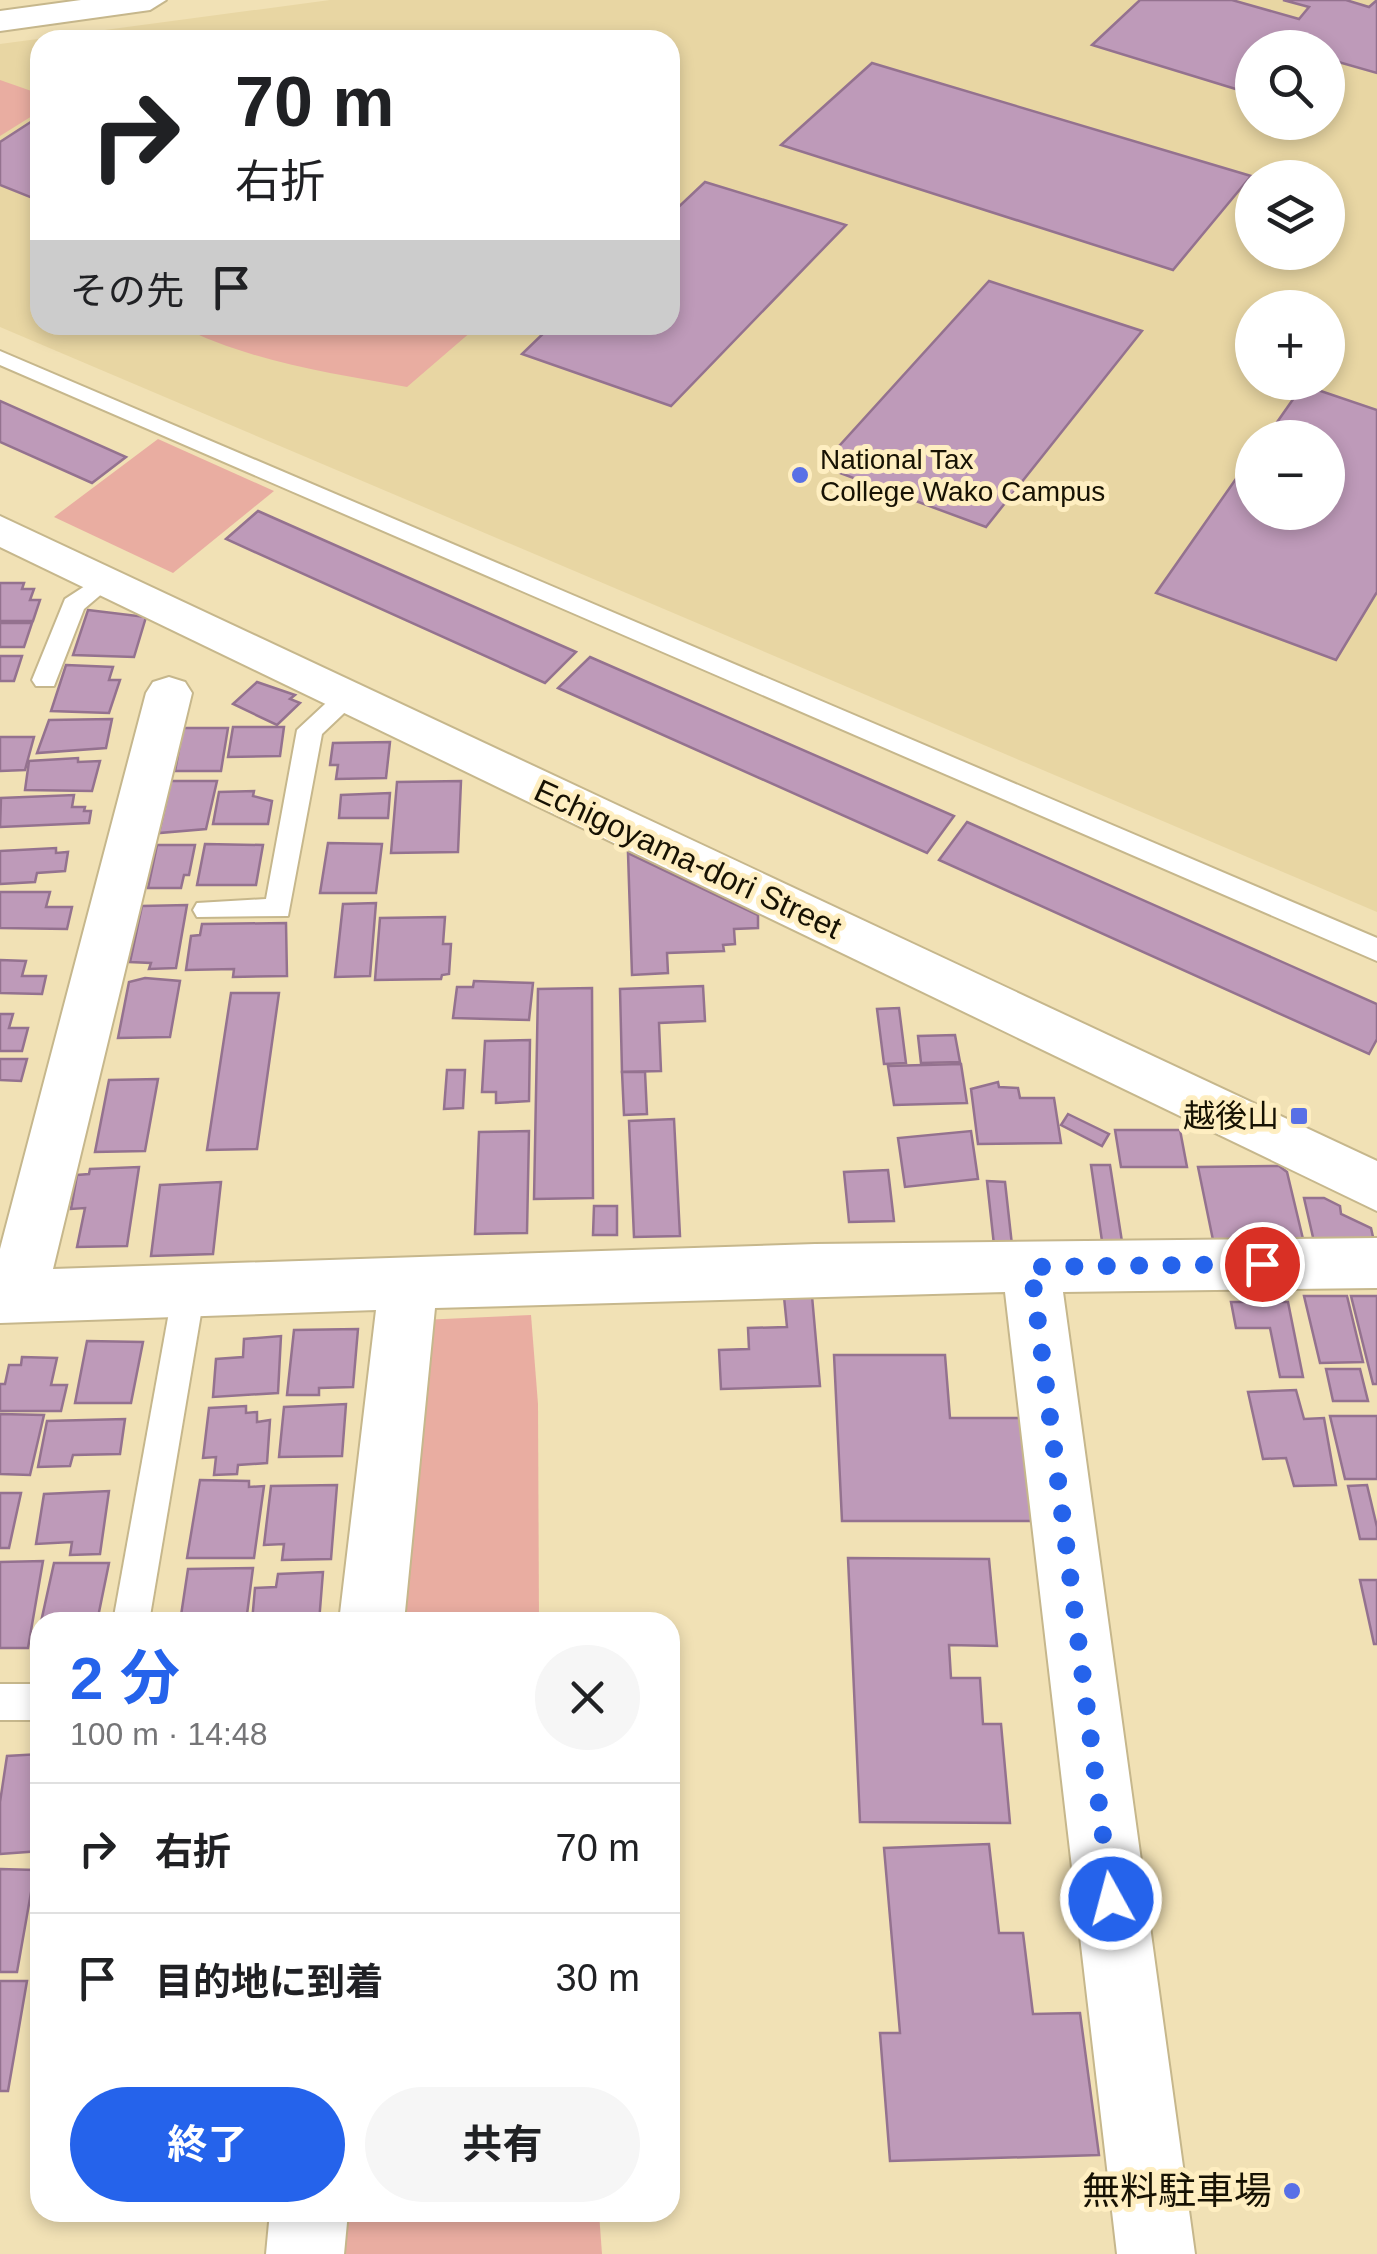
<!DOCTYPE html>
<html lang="ja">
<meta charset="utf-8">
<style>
body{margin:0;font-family:Arial,"Noto Sans JP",sans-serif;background:#f6f6f6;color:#202124;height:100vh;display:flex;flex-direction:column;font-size:38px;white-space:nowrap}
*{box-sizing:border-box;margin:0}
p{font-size:32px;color:#757577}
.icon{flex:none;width:55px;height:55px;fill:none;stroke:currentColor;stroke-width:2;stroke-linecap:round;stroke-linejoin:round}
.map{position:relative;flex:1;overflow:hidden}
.drawer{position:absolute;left:30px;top:1612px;width:650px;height:610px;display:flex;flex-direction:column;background:#fff;border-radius:30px;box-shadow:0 5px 15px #0003}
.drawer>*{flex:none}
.banner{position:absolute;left:30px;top:30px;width:650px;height:305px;border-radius:30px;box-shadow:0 5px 15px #0003;background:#fff;color:#202124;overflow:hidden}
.fabs{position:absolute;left:1235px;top:30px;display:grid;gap:20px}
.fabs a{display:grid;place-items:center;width:110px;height:110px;border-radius:50%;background:#fff;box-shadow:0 5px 15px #0003;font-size:50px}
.pin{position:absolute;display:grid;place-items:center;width:85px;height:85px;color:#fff;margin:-42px;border:5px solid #fff;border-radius:50%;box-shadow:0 2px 10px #0007}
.me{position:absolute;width:110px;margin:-55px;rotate:353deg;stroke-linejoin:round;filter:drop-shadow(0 0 8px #0008)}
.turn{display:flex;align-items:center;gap:35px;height:210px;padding:0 40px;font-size:45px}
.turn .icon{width:130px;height:130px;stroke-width:2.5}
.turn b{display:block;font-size:70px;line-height:85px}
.then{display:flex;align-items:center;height:95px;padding:0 40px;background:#0003;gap:20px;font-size:38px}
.round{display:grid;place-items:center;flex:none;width:105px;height:105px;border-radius:52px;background:#f6f6f6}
.head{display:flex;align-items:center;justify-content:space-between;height:170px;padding:0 40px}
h1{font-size:60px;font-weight:700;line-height:75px;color:#2563eb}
.cta{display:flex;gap:20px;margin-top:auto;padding:20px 40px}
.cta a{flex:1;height:115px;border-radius:60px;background:#2563eb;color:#fff;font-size:40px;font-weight:700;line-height:115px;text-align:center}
.cta a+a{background:#f6f6f6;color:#202124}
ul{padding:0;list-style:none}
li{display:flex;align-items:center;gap:30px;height:130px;padding:0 40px;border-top:2px solid #e0e0e0}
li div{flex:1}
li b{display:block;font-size:38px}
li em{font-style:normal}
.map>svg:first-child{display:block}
.built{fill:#e8d6a3;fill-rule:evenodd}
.green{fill:#e9ada1}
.building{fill:#be9ab9;stroke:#94728f;stroke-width:2.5}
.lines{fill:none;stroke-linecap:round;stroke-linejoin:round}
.lane-casing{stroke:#c6b78c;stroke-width:4}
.street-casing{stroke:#c6b78c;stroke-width:4}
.secondary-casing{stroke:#c6b78c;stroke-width:4}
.lane{fill:#fff;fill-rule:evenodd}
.street{fill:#fff;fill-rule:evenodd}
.secondary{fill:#fff;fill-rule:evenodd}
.route{stroke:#2563eb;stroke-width:18;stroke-dasharray:0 32.4}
.poi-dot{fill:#5870e6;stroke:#feeec1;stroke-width:4}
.labels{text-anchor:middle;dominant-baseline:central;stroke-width:10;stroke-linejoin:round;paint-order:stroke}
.far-poi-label{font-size:28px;fill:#171203;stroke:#feeec1;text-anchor:start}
.street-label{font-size:32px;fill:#171203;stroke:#feeec1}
.poi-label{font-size:32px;fill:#171203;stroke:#feeec1;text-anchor:end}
.near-poi-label{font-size:38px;fill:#171203;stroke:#feeec1;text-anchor:end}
</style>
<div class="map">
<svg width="1377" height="2254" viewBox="0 0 1377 2254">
<rect width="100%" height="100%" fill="#f1e1b5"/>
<!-- built -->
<path class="built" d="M330 0H1377V912L0 327V44ZM40 40H670V325H40ZM1252 48H1328V122H1252ZM1252 178H1328V252H1252ZM1252 308H1328V382H1252ZM1252 438H1328V512H1252Z"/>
<!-- green -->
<g class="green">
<polygon points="0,80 40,94 40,111 0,136"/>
<path d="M178 325H479L407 387C329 373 248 361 178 325Z"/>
<polygon points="158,439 274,491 173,573 54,517"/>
<polygon points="531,1315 538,1404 539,1622 391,1622 421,1320"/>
<polygon points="332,2213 599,2213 602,2254 328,2254"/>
</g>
<!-- building -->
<g class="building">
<polygon points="1140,0 1232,0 1299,19 1309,7 1283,0 1346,0 1369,7 1377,0 1377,73 1328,59 1328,48 1252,48 1252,94 1092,45"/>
<polygon points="872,63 1251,176 1173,270 781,145"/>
<polygon points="40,116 40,201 0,185 0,142"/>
<polygon points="705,182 846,225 671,406 522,354 552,325 670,325 670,215"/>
<polygon points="989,281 1142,331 986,527 821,466"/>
<polygon points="1303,385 1377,410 1377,592 1336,660 1156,593 1252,456 1252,512 1328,512 1328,438 1266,438"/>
<polygon points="0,401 126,457 92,483 0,442"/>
<polygon points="258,511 576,652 545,683 226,539"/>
<polygon points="0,583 24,583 22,589 34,589 30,600 40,600 33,621 0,621"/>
<polygon points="88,610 146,617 134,657 73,655"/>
<polygon points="0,623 32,623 24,647 0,647"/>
<polygon points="0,656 22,656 14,681 0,681"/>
<polygon points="590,657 954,816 927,853 558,688"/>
<polygon points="66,665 113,667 109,680 120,680 109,713 51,711"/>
<polygon points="257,682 295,695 290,699 300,703 277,725 233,704"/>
<polygon points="112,719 106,748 37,753 49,720"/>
<polygon points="233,727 284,727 280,756 228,757"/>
<polygon points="183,728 228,728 221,771 175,771"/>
<polygon points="0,737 34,737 25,770 0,771"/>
<polygon points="390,742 386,778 336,779 338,765 330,765 333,743"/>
<polygon points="78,758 78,762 100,761 92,791 25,790 29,761"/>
<polygon points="171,781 217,781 206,829 159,833"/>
<polygon points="461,781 458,852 391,853 397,782"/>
<polygon points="254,791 253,796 272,801 268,824 213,824 219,792"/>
<polygon points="390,793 388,818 339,818 341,795"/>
<polygon points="74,795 72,807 85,807 84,811 91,811 89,823 0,827 1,798"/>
<polygon points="967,822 1377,1004 1377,1039 1369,1054 939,860"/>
<polygon points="328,843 382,844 376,893 320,893"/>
<polygon points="205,844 263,845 256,885 197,885"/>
<polygon points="157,845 195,845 189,875 184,875 181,888 148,888"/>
<polygon points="56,848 56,853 68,852 65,871 37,873 35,882 0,884 0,851"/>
<polygon points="628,853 758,915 758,928 734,929 735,944 723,945 724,951 667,953 668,973 632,975"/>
<polygon points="0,892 50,892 46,907 72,907 67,929 0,928"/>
<polygon points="376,903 370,976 335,977 343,904"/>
<polygon points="187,905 176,968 149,969 151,963 130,962 142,906"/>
<polygon points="445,917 443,944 451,944 449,974 442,975 441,979 375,980 380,918"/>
<polygon points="286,923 287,976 233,977 234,969 186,970 191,936 200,935 202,924"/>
<polygon points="0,960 26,961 22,976 46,976 42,994 0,993"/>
<polygon points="145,978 180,981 170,1037 118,1038 129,982"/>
<polygon points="474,981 533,983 529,1020 453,1018 457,987 473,987"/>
<polygon points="703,986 705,1021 659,1023 661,1071 622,1072 620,989"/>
<polygon points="592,988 593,1198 534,1199 538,989"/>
<polygon points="231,993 279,993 257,1149 207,1150"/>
<polygon points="899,1008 906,1063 884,1064 877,1009"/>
<polygon points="0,1014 13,1014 9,1028 28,1028 22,1051 0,1051"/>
<polygon points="955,1035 960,1062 921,1063 918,1036"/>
<polygon points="530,1040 529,1101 496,1103 496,1092 482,1092 485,1041"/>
<polygon points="0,1059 27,1059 21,1081 0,1080"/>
<polygon points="961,1064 967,1103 894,1105 888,1066"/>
<polygon points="447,1070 465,1070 463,1108 444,1109"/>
<polygon points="622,1072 645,1072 647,1114 624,1115"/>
<polygon points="158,1079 145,1151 95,1152 109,1080"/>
<polygon points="998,1082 999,1087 1018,1088 1020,1098 1054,1098 1061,1143 978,1144 971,1089"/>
<polygon points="1068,1114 1109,1134 1102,1146 1061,1125"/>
<polygon points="674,1119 680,1236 634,1237 629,1121"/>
<polygon points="1115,1130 1180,1130 1187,1167 1121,1167"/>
<polygon points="529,1131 527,1233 475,1234 479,1132"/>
<polygon points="971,1131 978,1179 905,1187 898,1138"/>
<polygon points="1091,1165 1110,1165 1123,1248 1103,1248"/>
<polygon points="1279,1166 1287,1172 1303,1239 1213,1240 1198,1167"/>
<polygon points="139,1167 127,1246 77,1247 85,1208 71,1209 77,1175 89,1174 90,1169"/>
<polygon points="888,1170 894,1221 849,1222 844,1172"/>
<polygon points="987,1181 1005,1182 1012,1245 994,1245"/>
<polygon points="221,1182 213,1254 151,1256 160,1185"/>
<polygon points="1304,1198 1324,1198 1340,1206 1341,1214 1371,1228 1375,1246 1315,1246"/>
<polygon points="594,1206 617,1206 617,1235 593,1235"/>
<polygon points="812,1296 820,1386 721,1389 719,1350 749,1349 748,1328 787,1327 784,1297"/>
<polygon points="1304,1296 1347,1296 1363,1362 1320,1363"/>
<polygon points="1351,1296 1377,1296 1377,1384 1373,1384"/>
<polygon points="1231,1302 1288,1302 1303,1377 1280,1377 1270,1328 1236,1328"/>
<polygon points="358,1329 353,1387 319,1388 319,1395 287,1395 294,1330"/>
<polygon points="281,1336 278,1393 213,1397 216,1359 243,1357 244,1339"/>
<polygon points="87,1341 143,1342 131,1403 75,1403"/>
<polygon points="834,1355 945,1355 950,1418 1021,1418 1033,1521 842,1521"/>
<polygon points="22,1357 57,1358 51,1385 67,1385 61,1411 0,1411 0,1384 5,1384 9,1365 21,1365"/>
<polygon points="1326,1369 1360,1369 1368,1401 1333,1401"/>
<polygon points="1296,1390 1304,1419 1324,1418 1336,1485 1294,1486 1286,1458 1263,1459 1248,1392"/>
<polygon points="346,1404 342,1456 279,1457 284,1407"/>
<polygon points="246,1406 246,1413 257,1412 257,1422 270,1420 267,1463 238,1465 237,1474 214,1475 216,1457 203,1458 209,1408"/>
<polygon points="0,1414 44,1415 30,1475 0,1474"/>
<polygon points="1330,1416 1377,1416 1377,1479 1345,1479"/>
<polygon points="125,1419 120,1454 73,1455 70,1466 38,1467 47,1421"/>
<polygon points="200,1480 249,1481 249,1487 264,1486 254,1558 187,1558"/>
<polygon points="337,1485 331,1559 282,1560 284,1544 264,1545 271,1486"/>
<polygon points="1367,1485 1377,1527 1377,1539 1360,1539 1348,1486"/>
<polygon points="109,1491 100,1554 70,1555 72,1542 36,1544 44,1494"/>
<polygon points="0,1493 21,1493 9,1548 0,1548"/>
<polygon points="848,1558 989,1559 997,1646 949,1645 951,1678 980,1678 983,1724 1001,1724 1010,1823 860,1822"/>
<polygon points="43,1561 28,1648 0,1648 0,1562"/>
<polygon points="54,1563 109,1563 97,1622 41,1622"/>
<polygon points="253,1568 246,1622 180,1622 188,1569"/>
<polygon points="323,1572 319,1622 252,1622 255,1588 276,1587 278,1574"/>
<polygon points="1360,1580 1377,1580 1377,1644 1374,1644"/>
<polygon points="40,1754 40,1851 0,1854 0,1802 7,1756"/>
<polygon points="989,1844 999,1933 1023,1933 1033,2014 1080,2013 1099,2155 890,2161 880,2033 900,2033 884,1848"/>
<polygon points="0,1869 35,1870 17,1972 0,1972"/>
<polygon points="0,1981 27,1981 8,2091 0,2091"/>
</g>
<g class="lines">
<defs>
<g id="lane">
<polygon points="0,351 1377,938 1377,961 0,365"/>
<polygon points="105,573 117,581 84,609 54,686 36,686 32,680 65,599"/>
<polygon points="348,688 361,697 322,734 288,916 197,917 193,910 197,903 266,899 297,730 339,691"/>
<polygon points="189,1276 200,1280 205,1290 149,1622 113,1622 173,1290 178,1280"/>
<rect x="0" y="1684" width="40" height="36"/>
</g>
<g id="street">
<polygon points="169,677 185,682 192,693 53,1269 815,1244 1377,1238 1377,1288 1063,1292 1195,2254 1117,2254 1005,1292 435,1308 404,1622 339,1622 376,1310 0,1323 0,1249 146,693 153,682"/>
<polygon points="270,2212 348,2212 344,2254 266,2254"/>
</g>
<g id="secondary">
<polygon points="81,0 166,0 150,10 0,31 0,11"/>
<polygon points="0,516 1377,1161 1377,1211 0,547"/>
</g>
</defs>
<!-- lane casing -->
<use href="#lane" class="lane-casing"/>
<!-- street casing -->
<use href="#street" class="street-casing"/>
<!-- secondary casing -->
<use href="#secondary" class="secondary-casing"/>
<!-- lane -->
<use href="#lane" class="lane"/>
<!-- street -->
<use href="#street" class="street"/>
<!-- secondary -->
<use href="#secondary" class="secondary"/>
</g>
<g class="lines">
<!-- route -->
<polyline class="route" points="1111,1899 1031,1267 1262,1264"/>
</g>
<!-- markers -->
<g class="poi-dot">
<circle cx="800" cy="475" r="10"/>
<rect x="1289" y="1106" width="20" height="20" rx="5"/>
<circle cx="1292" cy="2191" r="10"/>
</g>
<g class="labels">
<!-- far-poi labels -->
<g class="far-poi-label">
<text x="820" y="459">National Tax<tspan x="820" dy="32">College Wako Campus</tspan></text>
</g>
<!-- street labels -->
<g class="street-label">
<text transform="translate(688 859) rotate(25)">Echigoyama-dori Street</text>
</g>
<!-- poi labels -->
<g class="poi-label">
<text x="1279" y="1116">越後山</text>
</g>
<!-- near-poi labels -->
<g class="near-poi-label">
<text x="1272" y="2191">無料駐車場</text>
</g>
</g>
</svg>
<div class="fabs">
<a><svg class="icon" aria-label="search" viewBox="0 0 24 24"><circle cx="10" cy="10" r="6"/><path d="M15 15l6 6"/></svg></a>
<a><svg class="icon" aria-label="layers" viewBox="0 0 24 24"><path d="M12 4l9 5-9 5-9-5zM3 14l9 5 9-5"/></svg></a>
<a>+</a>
<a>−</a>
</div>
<div class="pin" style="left:1262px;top:1264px;background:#d93025"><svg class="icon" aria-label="arrive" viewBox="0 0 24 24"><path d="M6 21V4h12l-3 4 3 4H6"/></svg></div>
<svg class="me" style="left:1111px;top:1899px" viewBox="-20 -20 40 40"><circle r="17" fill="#2563eb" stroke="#fff" stroke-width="3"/><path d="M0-11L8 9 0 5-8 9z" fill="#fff"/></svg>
<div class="banner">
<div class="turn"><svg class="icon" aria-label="right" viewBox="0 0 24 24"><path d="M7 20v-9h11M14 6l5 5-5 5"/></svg><div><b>70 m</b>右折</div></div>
<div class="then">その先<svg class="icon" aria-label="arrive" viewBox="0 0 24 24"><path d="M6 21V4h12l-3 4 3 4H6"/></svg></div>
</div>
<section class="drawer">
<div class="head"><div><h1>2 分</h1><p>100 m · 14:48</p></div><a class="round"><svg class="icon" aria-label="close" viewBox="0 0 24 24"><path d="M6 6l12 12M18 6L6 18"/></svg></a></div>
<ul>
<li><svg class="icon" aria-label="right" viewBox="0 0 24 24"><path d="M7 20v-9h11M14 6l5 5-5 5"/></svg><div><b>右折</b></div><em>70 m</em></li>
<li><svg class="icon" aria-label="arrive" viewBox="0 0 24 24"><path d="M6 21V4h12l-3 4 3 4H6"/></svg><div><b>目的地に到着</b></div><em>30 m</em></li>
</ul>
<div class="cta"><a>終了</a><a>共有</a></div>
</section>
</div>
